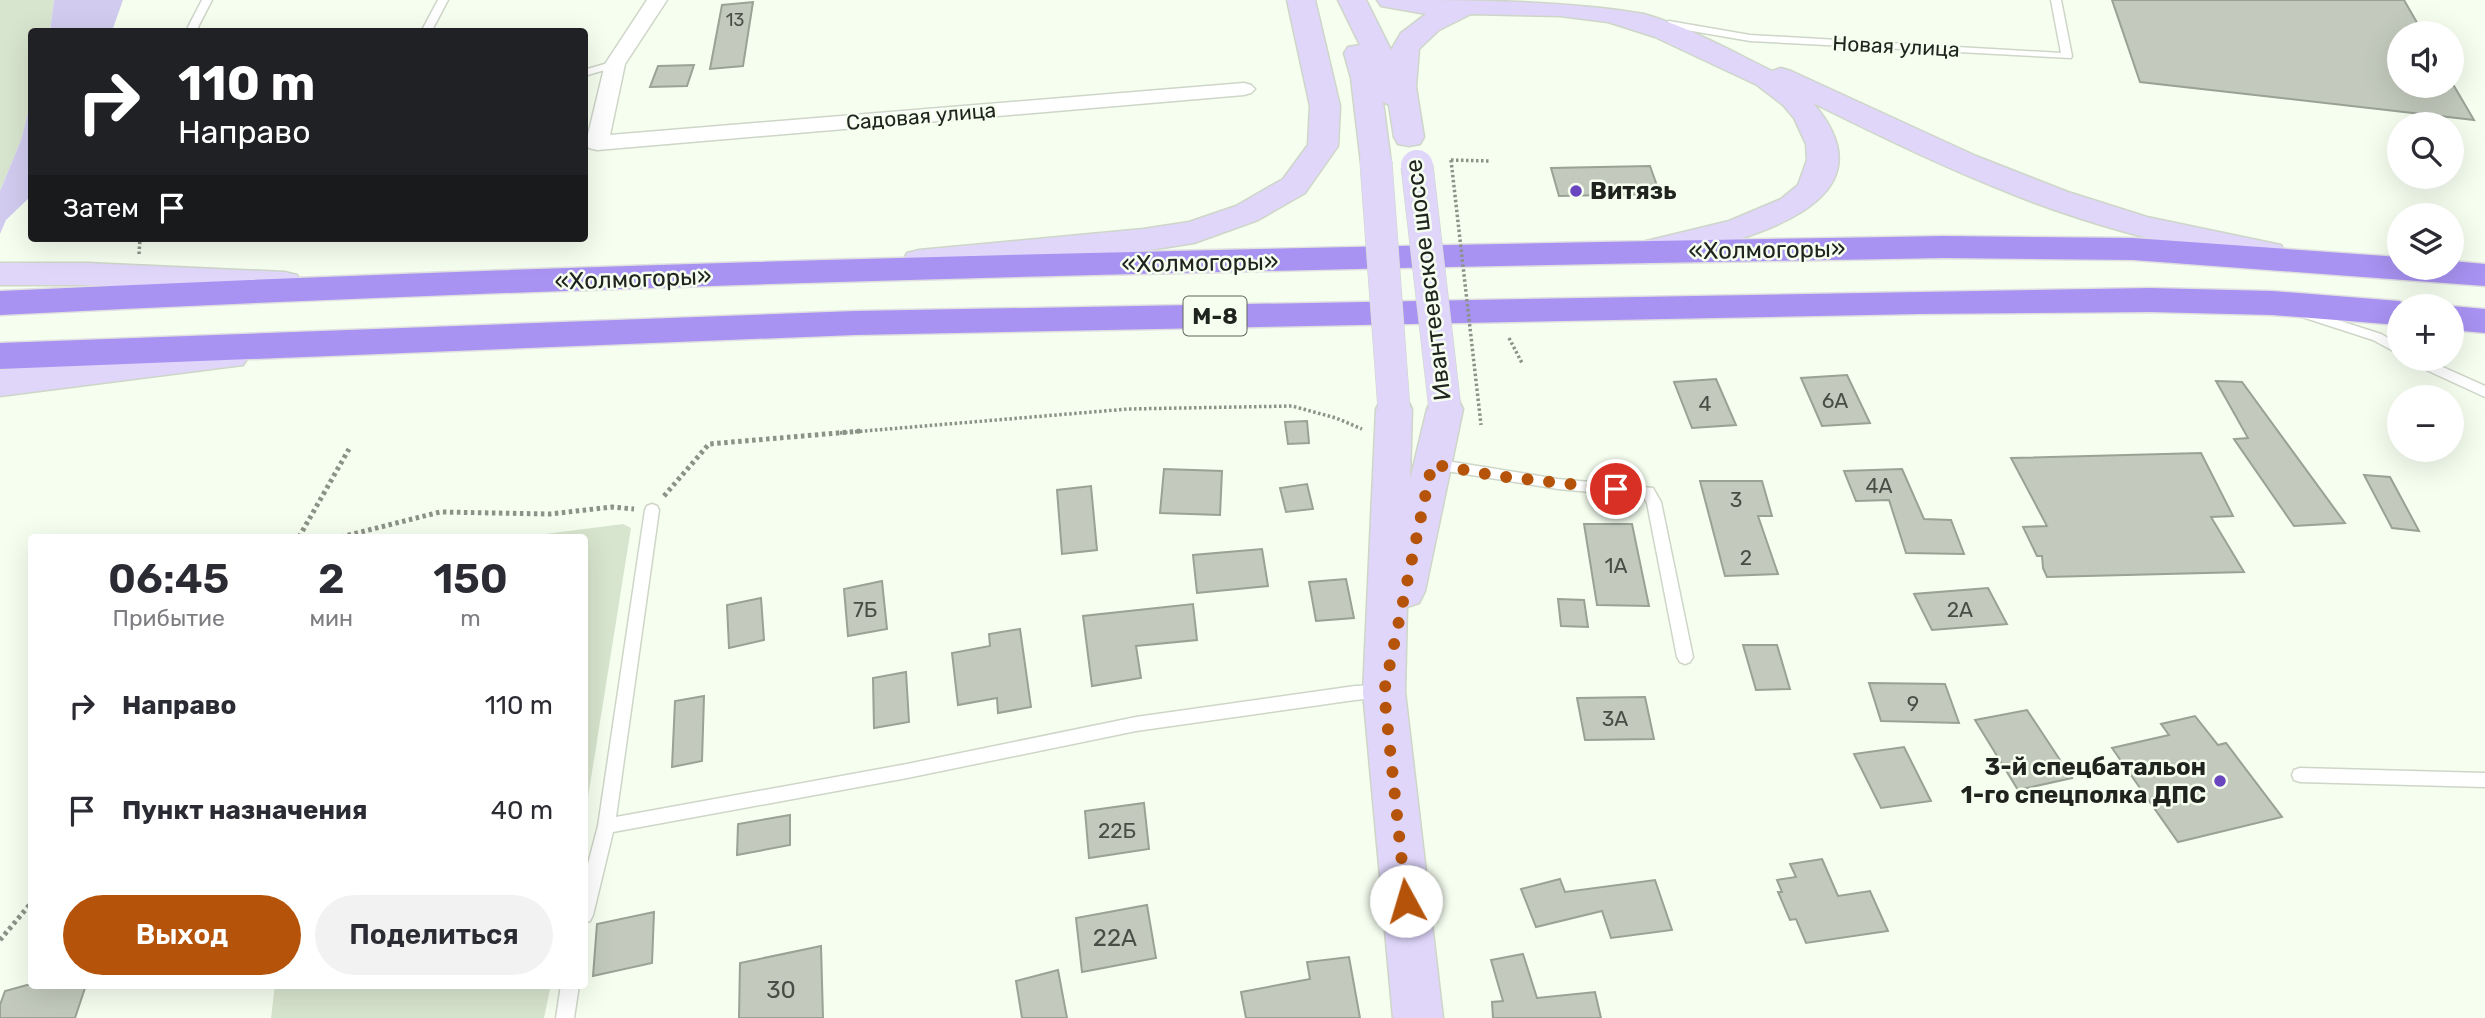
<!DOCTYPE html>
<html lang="ru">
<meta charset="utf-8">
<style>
body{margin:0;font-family:Rubik,sans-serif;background:#f2f2f3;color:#2b2b33;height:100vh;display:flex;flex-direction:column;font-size:26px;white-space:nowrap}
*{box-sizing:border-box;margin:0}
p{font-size:23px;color:#7c7c81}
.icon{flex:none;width:38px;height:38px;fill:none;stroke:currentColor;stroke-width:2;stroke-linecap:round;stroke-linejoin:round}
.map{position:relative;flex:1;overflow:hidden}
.details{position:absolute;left:28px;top:534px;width:560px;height:455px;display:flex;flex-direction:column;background:#fff;border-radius:7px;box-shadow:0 7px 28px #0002}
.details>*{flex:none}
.guide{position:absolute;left:28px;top:28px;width:560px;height:214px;border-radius:7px;box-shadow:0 7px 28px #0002;background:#202124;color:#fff;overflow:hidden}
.fabs{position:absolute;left:2387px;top:21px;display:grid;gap:14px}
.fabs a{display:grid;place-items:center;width:77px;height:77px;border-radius:50%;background:#fff;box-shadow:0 7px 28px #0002;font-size:35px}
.pin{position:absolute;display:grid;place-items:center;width:60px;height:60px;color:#fff;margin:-30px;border:4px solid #fff;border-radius:50%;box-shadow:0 2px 7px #0007}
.me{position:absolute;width:77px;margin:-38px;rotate:354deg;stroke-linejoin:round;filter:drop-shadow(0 0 5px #0008)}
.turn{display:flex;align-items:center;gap:24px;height:147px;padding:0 35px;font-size:32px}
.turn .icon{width:91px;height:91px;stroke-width:2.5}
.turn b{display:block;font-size:49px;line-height:60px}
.then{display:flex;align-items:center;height:66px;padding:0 35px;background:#0003;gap:14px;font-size:26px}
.eta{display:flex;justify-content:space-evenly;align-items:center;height:119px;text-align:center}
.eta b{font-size:42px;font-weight:600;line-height:49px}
.cta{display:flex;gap:14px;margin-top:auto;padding:14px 35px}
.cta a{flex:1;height:80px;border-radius:42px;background:#b45309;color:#fff;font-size:28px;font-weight:600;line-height:80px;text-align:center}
.cta a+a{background:#f2f2f3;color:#2b2b33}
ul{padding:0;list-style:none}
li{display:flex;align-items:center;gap:21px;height:105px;padding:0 35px}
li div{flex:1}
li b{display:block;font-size:26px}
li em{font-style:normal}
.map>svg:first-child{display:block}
.green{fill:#d8e5ce}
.water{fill:#d1ccef}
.building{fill:#c3cabd;stroke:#9aa195;stroke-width:2}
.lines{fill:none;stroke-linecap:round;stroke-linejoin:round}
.service-casing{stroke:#ced6c8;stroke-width:3}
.minor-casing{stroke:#ced6c8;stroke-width:3}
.secondary-casing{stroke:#ced6c8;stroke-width:3}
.trunk-casing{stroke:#e0e0e0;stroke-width:3}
.path-far1{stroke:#8c9288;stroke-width:3.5;stroke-dasharray:2.5 2.5;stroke-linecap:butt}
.path{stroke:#8c9288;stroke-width:5;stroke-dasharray:3.5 3.5;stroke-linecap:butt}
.service{fill:#fff;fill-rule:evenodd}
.minor{fill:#fff;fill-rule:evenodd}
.secondary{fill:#dfd6fa;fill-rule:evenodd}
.trunk{fill:#a892f2;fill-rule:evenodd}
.secondary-bridge-casing{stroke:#ced6c8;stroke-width:33;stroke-linecap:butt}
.path-bridge{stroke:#8c9288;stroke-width:3.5;stroke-dasharray:2.5 2.5;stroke-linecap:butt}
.secondary-bridge{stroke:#dfd6fa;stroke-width:32}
.route{stroke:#b45309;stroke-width:12;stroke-dasharray:0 21.6}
.poi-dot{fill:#6946bf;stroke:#f6fef0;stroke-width:2.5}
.labels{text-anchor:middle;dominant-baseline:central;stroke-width:5;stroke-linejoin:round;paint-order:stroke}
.far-number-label{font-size:18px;fill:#494d46}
.far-street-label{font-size:21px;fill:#20231e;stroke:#f6fef0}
.number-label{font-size:21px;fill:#494d46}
.shield{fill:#f6fef0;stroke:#60655d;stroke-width:2}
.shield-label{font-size:23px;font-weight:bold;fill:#20231e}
.poi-label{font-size:24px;font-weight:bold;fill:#20231e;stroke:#f6fef0;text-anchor:start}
.street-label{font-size:24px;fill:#20231e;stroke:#f6fef0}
.near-number-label{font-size:24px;fill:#494d46}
</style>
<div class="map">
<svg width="2485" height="1018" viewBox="0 0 2485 1018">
<rect width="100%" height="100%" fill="#f6fef0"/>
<!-- green -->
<g class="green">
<polygon points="0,0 54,0 50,31 32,32 31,101 21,140 0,191"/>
<polygon points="623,524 631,528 585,816 584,537 522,537"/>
<polygon points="275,985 551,985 544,1018 271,1018"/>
</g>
<!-- water -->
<g class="water">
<polygon points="54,0 123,0 112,31 50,31"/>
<polygon points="31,101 31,196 6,220 0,234 0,191 21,140"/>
</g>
<!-- building -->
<g class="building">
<polygon points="2112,0 2404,0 2423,33 2399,33 2399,86 2454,86 2474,120 2140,82"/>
<polygon points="753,2 743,66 710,69 722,5"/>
<polygon points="694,65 687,86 650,87 658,66"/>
<polygon points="1650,166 1660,194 1559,196 1551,168"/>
<polygon points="1847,375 1870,423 1822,426 1801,378"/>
<polygon points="1716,379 1736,425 1692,428 1674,382"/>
<polygon points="2216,381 2242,382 2345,523 2294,526 2234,439 2248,438"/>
<polygon points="1307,421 1309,443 1288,444 1285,422"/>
<polygon points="2201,453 2233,516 2211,517 2244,572 2047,577 2043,568 2042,556 2037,556 2023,527 2047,526 2011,458"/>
<polygon points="1164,469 1222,471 1220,515 1160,513"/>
<polygon points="1902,469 1924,519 1951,520 1964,554 1906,553 1889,500 1856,501 1844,471"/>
<polygon points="2364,475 2390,477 2419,531 2392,528"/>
<polygon points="1700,481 1762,481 1772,516 1758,516 1778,574 1725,576"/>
<polygon points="1307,484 1313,509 1286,512 1280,488"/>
<polygon points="1091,486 1097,550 1062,554 1057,490"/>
<polygon points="1584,524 1632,524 1649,606 1597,605"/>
<polygon points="1262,549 1268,586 1197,593 1193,555"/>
<polygon points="1346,579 1354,618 1316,621 1309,582"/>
<polygon points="882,581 887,629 848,636 844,589"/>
<polygon points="1988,588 2007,624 1932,630 1914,594"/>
<polygon points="761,598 764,640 729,648 727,605"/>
<polygon points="1558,599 1584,600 1588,627 1561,626"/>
<polygon points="1193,604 1197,640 1136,646 1141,678 1092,686 1083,616"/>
<polygon points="1020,629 1031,707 998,713 997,698 958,705 952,653 990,646 989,634"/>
<polygon points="1743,645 1777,645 1790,689 1756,690"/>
<polygon points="906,672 909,722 874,728 873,678"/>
<polygon points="1869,683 1945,684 1959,723 1881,721"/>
<polygon points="704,696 702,761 672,767 675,701"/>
<polygon points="1645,697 1654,739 1585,740 1577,698"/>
<polygon points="2027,710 2072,778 2018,790 1975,720"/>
<polygon points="2195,716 2218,745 2226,743 2282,817 2178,842 2112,748 2169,735 2161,724"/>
<polygon points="1904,747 1931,801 1881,808 1854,754"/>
<polygon points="1144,803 1149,849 1089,858 1085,811"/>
<polygon points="790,815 790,845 737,855 738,824"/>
<polygon points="1822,859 1838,896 1870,891 1888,931 1806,943 1796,919 1790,920 1778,892 1782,892 1777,880 1796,877 1790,864"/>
<polygon points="1560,879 1565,892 1655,880 1672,930 1611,938 1602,911 1536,927 1521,889"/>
<polygon points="1147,905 1156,958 1082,972 1076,918"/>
<polygon points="654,912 652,963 593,976 597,924"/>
<polygon points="821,946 823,1018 739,1018 740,963"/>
<polygon points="1523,954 1537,998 1595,992 1601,1018 1493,1018 1492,1002 1503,1001 1491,960"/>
<polygon points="1349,957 1360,1018 1246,1018 1241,992 1310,979 1307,962"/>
<polygon points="1058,970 1067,1018 1022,1018 1016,981"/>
<polygon points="27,985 86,985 75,1018 0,1018 0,1005 5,991"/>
</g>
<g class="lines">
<defs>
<g id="service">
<polygon points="202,0 212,0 198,27 200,32 190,32 188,27"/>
<polygon points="438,0 448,0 431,32 421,32"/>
<polygon points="2051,0 2061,0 2072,56 2071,58 1750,41 1669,27 1664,24 1669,21 1750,35 2061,53"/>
<polygon points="615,61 620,64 619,66 584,76 584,70"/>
<polygon points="2303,309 2381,334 2399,344 2399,354 2373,340 2299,316 2297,313"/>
<polygon points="2408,359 2425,359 2485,386 2485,397 2409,362"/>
<polygon points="1434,459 1558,479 1653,488 1661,502 1693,657 1690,662 1685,664 1680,662 1677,657 1647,503 1644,497 1558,489 1434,469 1427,464"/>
<polygon points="652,504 657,506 659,510 616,817 907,764 1136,717 1355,686 1380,685 1385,687 1388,692 1385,697 1355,700 1136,731 907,778 613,832 593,915 590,921 584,923 584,879 598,826 645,510 647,506"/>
<polygon points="2300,768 2485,773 2485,787 2300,782 2294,780 2292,775 2294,770"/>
<polygon points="561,985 579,985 574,1018 556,1018"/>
</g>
<polygon id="minor" points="647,0 667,0 625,64 610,135 1244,83 1251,85 1255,89 1251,93 1244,95 597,150 589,148 586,143 605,64"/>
<g id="secondary">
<polygon points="1287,0 1315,0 1340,106 1338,146 1305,193 1258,220 1194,243 1143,251 919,272 907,269 903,261 907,253 919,250 1143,229 1189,222 1236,206 1283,179 1308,145 1310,106"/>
<path d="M1338 0H1366L1391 50 1401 33 1426 14 1381 6 1377 0C1464 0 1561 0 1644 14 1689 27 1731 51 1772 71L1781 68 1791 71 1976 156 2068 192 2147 217 2281 245 2285 253 2281 261 2269 264C2183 249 2098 228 2017 196 1947 169 1880 136 1813 103 1908 214 1714 246 1646 263L1634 260 1630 252 1634 244 1729 221 1781 199 1798 185 1807 160 1806 144 1794 118 1783 105 1757 85 1655 37 1608 22 1560 16 1471 14 1439 30 1419 49 1416 87 1424 137 1420 144 1409 146 1398 144 1394 137 1389 105 1383 102 1391 163 1387 170 1376 173 1365 170 1361 163 1351 78 1344 53 1348 47 1360 45Z"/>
<polygon points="0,263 88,263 285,272 297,275 302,283 297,291 285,294 88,285 0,285"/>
<polygon points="231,343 243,347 249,356 243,365 0,396 0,370"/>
<polygon points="1394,396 1407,399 1412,409 1410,480 1427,409 1432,399 1445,396 1458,399 1463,409 1425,591 1419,603 1407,607 1405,692 1443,1018 1393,1018 1363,692 1376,409 1381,399"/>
</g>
<g id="trunk">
<path d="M1944 236 2133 238 2399 257V268H2452V261L2485 264V286L2133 260 1944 258C1296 269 647 282 0 315V291C647 260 1296 247 1944 236Z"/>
<polygon points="2150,288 2272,291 2399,301 2412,306 2399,306 2399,325 2272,315 2150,312 1919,314 855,335 0,369 0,343 855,311"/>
<polygon points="2451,306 2452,306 2485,309 2485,333 2452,330"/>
</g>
</defs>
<!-- service casing -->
<use href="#service" class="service-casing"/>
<!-- minor casing -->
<use href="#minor" class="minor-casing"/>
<!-- secondary casing -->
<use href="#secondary" class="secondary-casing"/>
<!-- trunk casing -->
<use href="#trunk" class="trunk-casing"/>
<!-- path-far1 -->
<g class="path-far1">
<polyline points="1451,160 1490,161"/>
<polyline points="139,254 140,238"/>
<polyline points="1509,338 1522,363"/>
<polyline points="840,433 1128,409 1292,406 1336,418 1362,429"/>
</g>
<!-- path -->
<g class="path">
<polyline points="664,496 709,444 861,431"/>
<polyline points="299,537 349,449"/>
<polyline points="341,537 440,512 550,514 612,507 634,509"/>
<polyline points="0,940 32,902"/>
</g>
<!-- service -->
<use href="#service" class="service"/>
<!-- minor -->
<use href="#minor" class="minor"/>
<!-- secondary -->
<use href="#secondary" class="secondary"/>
<!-- trunk -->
<use href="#trunk" class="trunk"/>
<defs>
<g id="secondary-bridge">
<polyline points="1376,163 1394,409"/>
<polyline points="1417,166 1445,409"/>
</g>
</defs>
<!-- secondary-bridge casing -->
<use href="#secondary-bridge" class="secondary-bridge-casing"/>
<!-- path-bridge -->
<polyline class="path-bridge" points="1451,160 1481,425"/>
<!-- secondary-bridge -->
<use href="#secondary-bridge" class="secondary-bridge"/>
</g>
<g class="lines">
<!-- route -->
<polyline class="route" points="1406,901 1384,692 1432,464 1497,476 1616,489"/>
</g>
<!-- markers -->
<g class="poi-dot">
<circle cx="1576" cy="191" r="7"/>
<circle cx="2220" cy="781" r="7"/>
</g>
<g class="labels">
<!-- far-number labels -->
<g class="far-number-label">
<text x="735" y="20">13</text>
</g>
<!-- far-street labels -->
<g class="far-street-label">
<text transform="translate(1896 46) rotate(3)">Новая улица</text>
<text transform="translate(921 116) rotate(-5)">Садовая улица</text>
</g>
<!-- number labels -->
<g class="number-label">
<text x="1835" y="400">6А</text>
<text x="1705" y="403">4</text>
<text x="1879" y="485">4А</text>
<text x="1736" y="499">3</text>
<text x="1746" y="557">2</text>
<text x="1616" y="565">1А</text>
<text x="865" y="609">7Б</text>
<text x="1960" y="609">2А</text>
<text x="1913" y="703">9</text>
<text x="1615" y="718">3А</text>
<text x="1117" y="830">22Б</text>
</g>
<!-- shield labels -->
<rect class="shield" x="1183.5" y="296.5" width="63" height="39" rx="5"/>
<g class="shield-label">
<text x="1215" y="316">М-8</text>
</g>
<!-- poi labels -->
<g class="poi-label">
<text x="1590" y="191">Витязь</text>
<text x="2206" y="767" text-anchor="end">3-й спецбатальон<tspan x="2206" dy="28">1-го спецполка ДПС</tspan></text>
</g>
<!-- street labels -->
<g class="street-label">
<text transform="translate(1767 250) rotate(-1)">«Холмогоры»</text>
<text transform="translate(1200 263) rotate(-1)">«Холмогоры»</text>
<text transform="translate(633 279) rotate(-2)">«Холмогоры»</text>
<text transform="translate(1428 280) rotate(-97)">Ивантеевское шоссе</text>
</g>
<!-- near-number labels -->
<g class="near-number-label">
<text x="1115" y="938">22А</text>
<text x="781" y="990">30</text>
</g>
</g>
</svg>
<div class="fabs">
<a><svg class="icon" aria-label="sound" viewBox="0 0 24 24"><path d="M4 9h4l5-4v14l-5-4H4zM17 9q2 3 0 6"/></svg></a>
<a><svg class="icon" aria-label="search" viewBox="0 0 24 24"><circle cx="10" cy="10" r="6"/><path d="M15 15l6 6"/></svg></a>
<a><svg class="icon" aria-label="layers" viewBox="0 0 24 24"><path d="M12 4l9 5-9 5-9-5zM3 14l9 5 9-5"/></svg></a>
<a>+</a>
<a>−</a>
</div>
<div class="pin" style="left:1616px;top:489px;background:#d93025"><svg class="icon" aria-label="arrive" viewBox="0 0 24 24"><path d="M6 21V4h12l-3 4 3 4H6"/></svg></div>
<svg class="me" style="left:1406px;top:901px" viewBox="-20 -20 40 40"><circle r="19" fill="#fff"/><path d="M0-13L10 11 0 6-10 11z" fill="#b45309"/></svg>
<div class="guide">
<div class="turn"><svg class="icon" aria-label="right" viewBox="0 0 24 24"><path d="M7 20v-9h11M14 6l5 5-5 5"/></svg><div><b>110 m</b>Направо</div></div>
<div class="then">Затем<svg class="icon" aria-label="arrive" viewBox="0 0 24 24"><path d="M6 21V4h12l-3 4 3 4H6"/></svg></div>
</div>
<section class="details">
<div class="eta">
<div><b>06:45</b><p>Прибытие</p></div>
<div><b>2</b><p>мин</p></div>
<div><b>150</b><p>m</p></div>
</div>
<ul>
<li><svg class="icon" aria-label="right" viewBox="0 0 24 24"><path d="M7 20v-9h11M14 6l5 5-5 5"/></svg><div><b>Направо</b></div><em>110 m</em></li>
<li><svg class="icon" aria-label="arrive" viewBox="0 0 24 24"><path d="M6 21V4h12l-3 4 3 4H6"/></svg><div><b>Пункт назначения</b></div><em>40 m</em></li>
</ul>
<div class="cta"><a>Выход</a><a>Поделиться</a></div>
</section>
</div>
